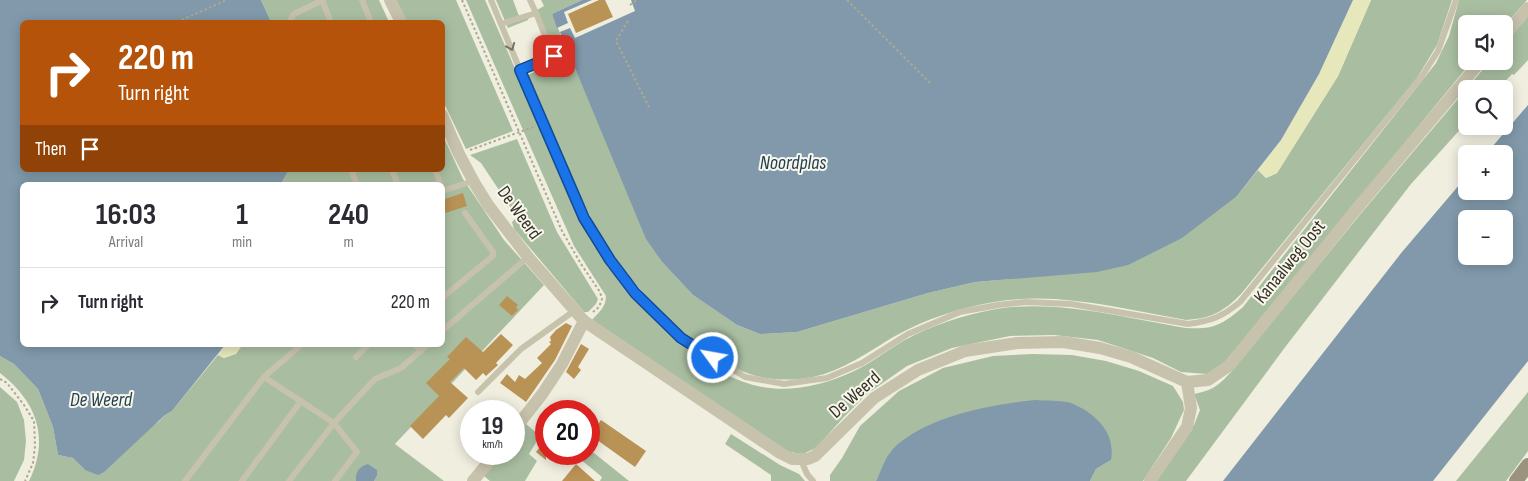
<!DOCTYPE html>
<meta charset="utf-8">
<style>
body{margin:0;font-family:"Sofia Sans Condensed",sans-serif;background:#f7f7f7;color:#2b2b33;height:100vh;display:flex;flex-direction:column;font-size:19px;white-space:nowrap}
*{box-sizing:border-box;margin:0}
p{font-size:16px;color:#7c7c81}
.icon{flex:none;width:28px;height:28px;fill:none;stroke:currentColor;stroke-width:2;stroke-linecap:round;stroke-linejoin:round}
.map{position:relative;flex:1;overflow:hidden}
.sheet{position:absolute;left:20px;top:182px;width:425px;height:165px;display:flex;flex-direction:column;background:#fff;border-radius:8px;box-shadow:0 2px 12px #0003}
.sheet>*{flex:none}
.guide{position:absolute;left:20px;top:20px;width:425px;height:152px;border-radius:8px;box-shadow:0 2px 12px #0003;background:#b45309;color:#fff;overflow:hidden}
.tools{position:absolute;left:1458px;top:15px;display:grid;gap:10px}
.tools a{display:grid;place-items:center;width:55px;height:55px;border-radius:8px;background:#fff;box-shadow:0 2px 12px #0003;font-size:25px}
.speed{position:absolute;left:460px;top:400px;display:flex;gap:10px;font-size:25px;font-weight:700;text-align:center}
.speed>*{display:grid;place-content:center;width:65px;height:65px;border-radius:50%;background:#fff;box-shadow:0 2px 12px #0003;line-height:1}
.speed small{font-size:12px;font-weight:400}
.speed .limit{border:8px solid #d22;background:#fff;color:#111}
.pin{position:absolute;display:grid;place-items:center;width:42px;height:42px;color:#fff;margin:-21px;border-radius:10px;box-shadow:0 2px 8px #0006}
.me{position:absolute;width:55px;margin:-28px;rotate:302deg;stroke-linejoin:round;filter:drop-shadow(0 0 4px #0008)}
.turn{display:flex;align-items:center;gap:18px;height:105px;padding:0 15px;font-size:22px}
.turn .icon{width:65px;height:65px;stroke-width:2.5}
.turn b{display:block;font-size:35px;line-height:42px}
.then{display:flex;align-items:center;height:48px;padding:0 15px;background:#0003;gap:10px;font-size:19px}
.eta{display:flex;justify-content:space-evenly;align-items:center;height:85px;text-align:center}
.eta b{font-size:30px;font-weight:700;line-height:35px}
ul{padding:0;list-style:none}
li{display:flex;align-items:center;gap:15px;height:70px;padding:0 15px;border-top:1px solid #e1e1e2}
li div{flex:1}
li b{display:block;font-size:19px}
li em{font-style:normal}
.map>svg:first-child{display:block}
.green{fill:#a9bea1}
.sand{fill:#e6e7ba}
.water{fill:#8199aa;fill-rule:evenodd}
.building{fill:#b99255}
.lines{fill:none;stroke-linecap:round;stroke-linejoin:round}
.path{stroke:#aea893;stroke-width:2;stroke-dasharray:2.5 2.5;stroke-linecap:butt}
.service{stroke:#c7c2ac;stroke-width:6}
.minor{stroke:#c7c2ac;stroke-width:12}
.secondary{stroke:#9b937e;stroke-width:14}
.oneway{stroke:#777364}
.route-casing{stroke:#114b97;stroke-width:12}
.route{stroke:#1a73e8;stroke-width:9}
.labels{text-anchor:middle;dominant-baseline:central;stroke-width:4;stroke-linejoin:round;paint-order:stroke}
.street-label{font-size:19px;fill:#36322a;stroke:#f8f7eb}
.water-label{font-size:20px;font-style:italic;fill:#243f53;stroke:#f8f7eb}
</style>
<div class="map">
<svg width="1528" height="481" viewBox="0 0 1528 481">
<rect width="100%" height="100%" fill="#f0eedf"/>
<!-- green -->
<g class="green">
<polygon points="261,0 379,0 389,22 271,22"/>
<polygon points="396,0 456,0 513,131 466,149 443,101 442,22 406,22"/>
<path d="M466 0H485L588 235C624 291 686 366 753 385 786 394 822 386 852 372 870 364 886 351 903 341 932 325 964 315 996 309 1057 299 1126 318 1186 328 1214 330 1223 324 1243 307L1436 63 1449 36 1459 0H1527L1504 26V24H1466V61H1472L1224 363 1207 374 1181 372 1153 358 1098 340 1054 335 1010 336 952 348 907 366 867 394 843 418 816 448 803 454 789 452 592 320C599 312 606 307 606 296L574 246Z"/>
<polygon points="496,0 513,0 519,16 530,13 528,20 508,28"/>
<path d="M541 0H582L552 14 570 57 663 263 693 295 737 325 760 334 797 332 928 293 975 282 1011 279 1237 196 1258 170 1266 178 1277 173 1338 76 1371 0H1452L1437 45 1417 78 1241 294C1223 312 1212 318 1186 320 1123 309 1058 291 994 302 959 308 926 319 895 336 868 352 844 370 813 377 787 382 759 380 735 368 696 349 660 313 633 281 626 274 619 266 614 258 596 231 583 201 570 172 556 140 542 107 528 75L558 61 537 10 544 6Z"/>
<path d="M1528 16V60L1514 75 1512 74 1498 89H1466V123L1411 184 1286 346 1186 481H1152L1179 443 1194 425 1200 410 1194 394C1213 390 1218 386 1231 372L1363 211 1490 61H1504V45Z"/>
<polygon points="517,139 557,232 598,299 596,304 588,312 584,312 514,229 512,222 517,217 481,163 470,155"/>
<path d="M445 140 463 179 504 240 544 285 395 444 444 481H374L377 476 356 477V481H29C50 438 37 402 0 373V356L14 364 38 389 53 427 58 455 73 458 85 470 158 422 165 415 172 411 218 355 224 358 236 354 242 345H442V185H280L289 170H442L443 141Z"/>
<polygon points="1033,354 1072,355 1106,361 1139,371 1173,386 1183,402 1184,410 1171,438 1143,481 1090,481 1096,469 1111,460 891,451 876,481 830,481 830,475 842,458 860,426 899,391 943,368 993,356"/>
<polygon points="0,387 17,402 24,420 26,441 24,460 14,481 0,481"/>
<polygon points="1528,392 1528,451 1506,481 1456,481"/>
<polygon points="525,423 540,436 529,454 537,461 525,481 490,481 484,476 501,454 514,454 514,437"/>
<polygon points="731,434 780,465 799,474 805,481 771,481 771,475 725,444"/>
<polygon points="589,449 629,481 600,481 602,477 574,454 589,454"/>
</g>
<!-- sand -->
<g class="sand">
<polygon points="1353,0 1371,0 1338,76 1277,173 1266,178 1258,170 1281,140 1319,74"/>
<polygon points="225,345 242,345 236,353 224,358 218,355"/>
</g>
<!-- water -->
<g class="water">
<polygon points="0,0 261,0 271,22 22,22 22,170 289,170 280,185 22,185 22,345 225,345 172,411 165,415 104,472 98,475 85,470 73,458 58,455 53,427 38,389 14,364 0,356"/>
<polygon points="582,0 592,0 564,12 568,23 557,28 552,14"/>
<polygon points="631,0 1353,0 1319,74 1281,140 1237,196 1182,238 1128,265 1097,272 975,282 928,293 797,332 760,334 737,325 693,295 663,263 646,239 560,32 570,28 575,38 635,11"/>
<path d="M1528 105V361L1433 481H1223L1402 252 1466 177V191H1504V154H1486ZM1466 219H1504V256H1466Z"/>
<path d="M1035 400C1046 401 1061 400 1071 403 1095 413 1116 432 1111 460L1096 469 1090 481H876C881 471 885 458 892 450 922 417 993 404 1035 400Z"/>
<path d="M368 464 377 470V476L374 481H356C355 473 359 466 368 464Z"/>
</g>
<!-- building -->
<g class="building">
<polygon points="599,0 605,0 613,17 576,33 568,14"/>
<polygon points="463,193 467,206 442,214 442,200"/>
<polygon points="507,296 518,305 516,307 518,310 512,316 499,305"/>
<polygon points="566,323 572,326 555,360 526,402 500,383 507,374 515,382 519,375 525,379 542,363 537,358 551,344 549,342 551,341 550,337 556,330"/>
<polygon points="501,334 513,345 496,363 498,365 486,376 483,373 476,380 464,368 450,382 468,398 449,418 446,415 423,439 410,426 439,396 426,383 450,359 447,357 466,337 483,352"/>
<polygon points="581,344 589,349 578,367 581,370 574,379 566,372"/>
<polygon points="601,420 646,451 635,467 590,435"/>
<polygon points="546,439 546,460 536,452"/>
<polygon points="576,464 595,481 562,481"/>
</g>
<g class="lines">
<!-- path -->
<g class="path">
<polyline points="462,0 562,231 581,264 600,292 602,299 599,307 593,312"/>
<polyline points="847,0 930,83"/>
<polyline points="630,5 637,0"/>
<polyline points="628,21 616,41 650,109"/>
<polyline points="177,22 227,0"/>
<polyline points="470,150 536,126"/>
<polyline points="0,379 7,383 24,405 34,421 35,446 33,463 25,481"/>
</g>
<!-- service -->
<g class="service">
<polyline points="322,0 331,22"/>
<polyline points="362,0 371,22"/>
<polyline points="491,0 501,24 536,13 530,0"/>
<path d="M536 13 553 56 520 70 585 218 610 260 635 293 681 338 745 377 784 384 827 378 862 363 908 334 960 312 998 305 1026 302 1071 304 1188 324C1211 321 1222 317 1240 302L1422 76 1438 51 1456 0"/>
<polyline points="290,22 293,15 296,13 323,0"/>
<polyline points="501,24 520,70"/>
<polyline points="351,170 357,185"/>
<polyline points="392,170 398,185"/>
<polyline points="435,170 441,185"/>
<polyline points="442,191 473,181"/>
<polyline points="442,298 493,256 493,252 465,213"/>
<polyline points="442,331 528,257"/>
<polyline points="415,345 421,351"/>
<polyline points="356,357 368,345"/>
<polyline points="264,377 334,423 289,481"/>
<polyline points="478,392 521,349 574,311"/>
<polyline points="801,460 807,474 813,481"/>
<polyline points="185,481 264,377 301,345"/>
<polyline points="242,481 301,401"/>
<polyline points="335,481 357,452 334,423 375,379 401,368 427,345"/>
</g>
<!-- minor -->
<g class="minor">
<polyline points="390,0 401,22"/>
<polyline points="1504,36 1528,8"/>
<polyline points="442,115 459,154 475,184 488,205 528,257 584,321 780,453 792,459 808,459 815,456 874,398 918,370 965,351 1017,343 1063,342 1100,348 1131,357 1187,382 1208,380 1230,365 1358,207 1481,61"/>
<polyline points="514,430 543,393 562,364 584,321"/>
<polyline points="473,481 495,454"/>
<polyline points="1150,481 1187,427 1191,408 1187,382"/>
</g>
<!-- secondary -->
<polyline class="secondary" points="1516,481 1528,465"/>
</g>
<!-- one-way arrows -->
<defs><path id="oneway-chevron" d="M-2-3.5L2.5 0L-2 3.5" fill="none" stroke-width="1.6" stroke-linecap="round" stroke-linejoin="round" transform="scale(1.25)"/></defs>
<use class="oneway" href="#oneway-chevron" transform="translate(511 47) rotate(68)"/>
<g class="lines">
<defs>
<polyline id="route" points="554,56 520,70 584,218 610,260 635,293 681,338 713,358"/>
</defs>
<!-- route casing -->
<use href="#route" class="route-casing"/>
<!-- route -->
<use href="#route" class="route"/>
</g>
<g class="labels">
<!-- street labels -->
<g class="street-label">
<text transform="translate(519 213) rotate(54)">De Weerd</text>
<text transform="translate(1290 262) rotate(-51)">Kanaalweg Oost</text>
<text transform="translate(855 395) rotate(-41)">De Weerd</text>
</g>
<!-- water labels -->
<g class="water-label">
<text x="793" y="163">Noordplas</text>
<text x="101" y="400">De Weerd</text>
</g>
</g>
</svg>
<div class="tools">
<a><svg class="icon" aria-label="sound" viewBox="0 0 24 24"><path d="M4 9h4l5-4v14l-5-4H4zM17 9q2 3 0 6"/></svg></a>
<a><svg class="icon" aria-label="search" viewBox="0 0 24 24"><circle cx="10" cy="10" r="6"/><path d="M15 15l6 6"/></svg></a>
<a>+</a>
<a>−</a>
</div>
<div class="speed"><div>19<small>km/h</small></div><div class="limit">20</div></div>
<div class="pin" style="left:554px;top:56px;background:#d93025"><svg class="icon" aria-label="arrive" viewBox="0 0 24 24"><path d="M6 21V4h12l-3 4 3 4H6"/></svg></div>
<svg class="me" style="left:713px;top:358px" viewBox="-20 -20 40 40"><circle r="17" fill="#1a73e8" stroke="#fff" stroke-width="3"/><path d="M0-11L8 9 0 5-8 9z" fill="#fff"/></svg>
<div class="guide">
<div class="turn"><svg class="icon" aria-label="right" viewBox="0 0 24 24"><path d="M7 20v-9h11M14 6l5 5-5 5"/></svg><div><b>220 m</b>Turn right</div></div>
<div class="then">Then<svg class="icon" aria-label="arrive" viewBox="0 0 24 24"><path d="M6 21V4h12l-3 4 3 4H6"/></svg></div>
</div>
<section class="sheet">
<div class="eta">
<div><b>16:03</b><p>Arrival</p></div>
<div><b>1</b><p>min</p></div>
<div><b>240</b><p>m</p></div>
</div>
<ul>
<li><svg class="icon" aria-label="right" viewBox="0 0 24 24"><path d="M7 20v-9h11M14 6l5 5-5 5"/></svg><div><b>Turn right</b></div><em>220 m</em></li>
</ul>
</section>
</div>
